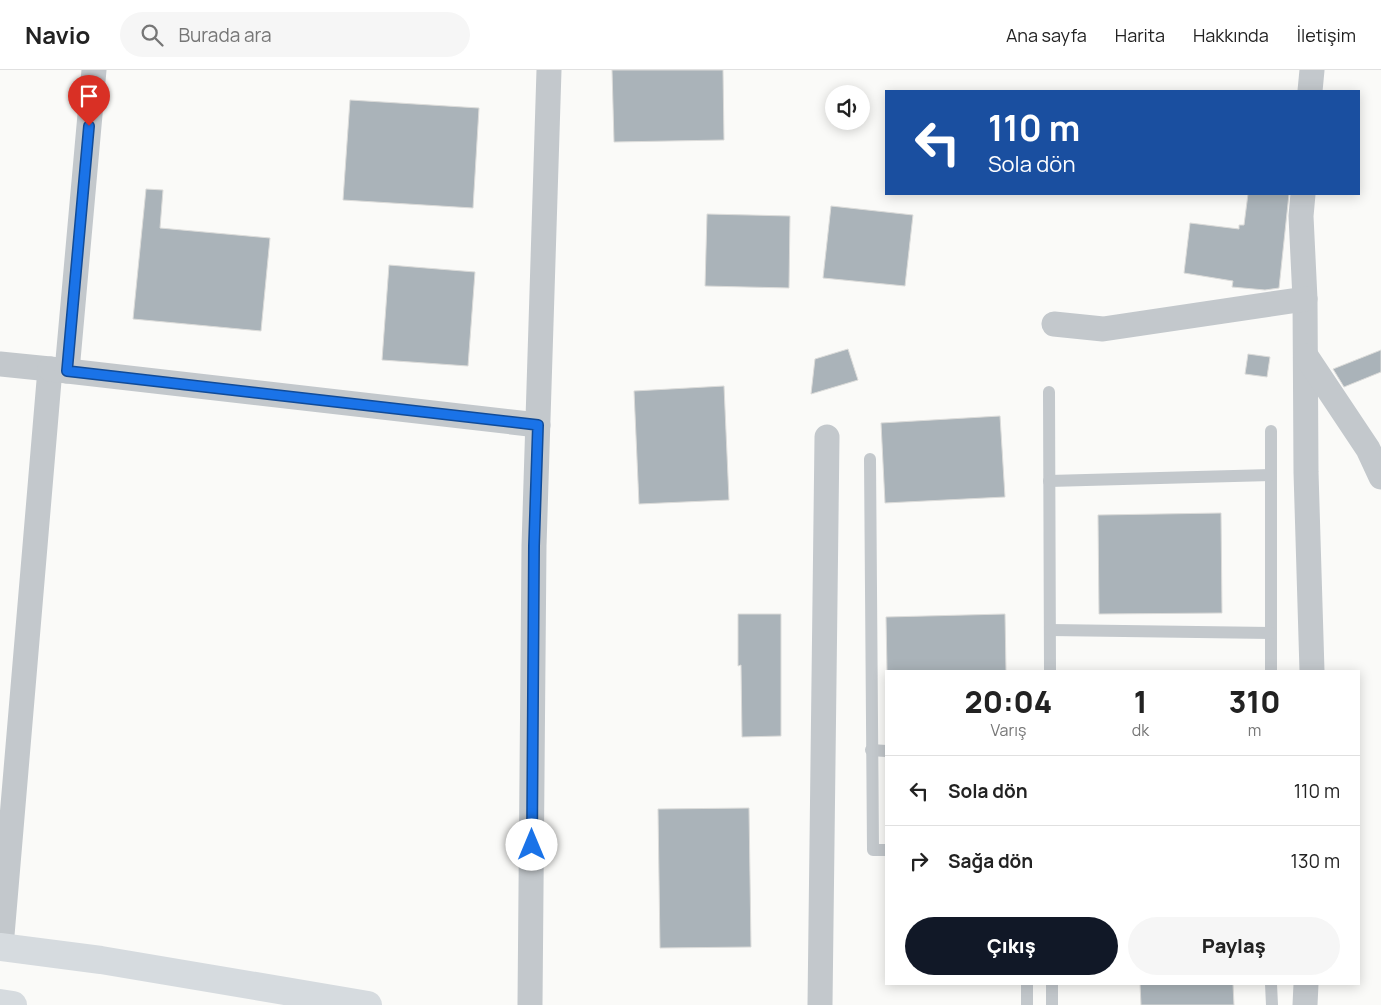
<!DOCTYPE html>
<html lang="tr">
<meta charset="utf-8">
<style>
body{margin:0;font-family:Manrope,sans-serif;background:#f6f6f6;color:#222;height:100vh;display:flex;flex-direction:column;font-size:19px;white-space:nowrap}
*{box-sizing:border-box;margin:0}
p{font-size:16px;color:#767676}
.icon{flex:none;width:28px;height:28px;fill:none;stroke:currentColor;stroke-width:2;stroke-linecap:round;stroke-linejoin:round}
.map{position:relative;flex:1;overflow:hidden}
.side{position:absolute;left:885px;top:600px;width:475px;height:315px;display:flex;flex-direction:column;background:#fff;border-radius:0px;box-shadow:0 2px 12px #0003}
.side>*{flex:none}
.guide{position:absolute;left:885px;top:20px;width:475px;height:105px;border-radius:0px;box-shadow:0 2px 12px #0003;background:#1a4fa0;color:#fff;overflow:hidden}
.controls{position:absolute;left:825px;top:15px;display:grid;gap:10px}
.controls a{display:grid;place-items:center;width:45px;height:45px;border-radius:50%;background:#fff;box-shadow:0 2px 12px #0003;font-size:25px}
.pin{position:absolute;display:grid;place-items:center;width:42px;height:42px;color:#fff;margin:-51px -21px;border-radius:50% 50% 50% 0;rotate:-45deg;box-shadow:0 0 5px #0007}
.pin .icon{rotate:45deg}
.me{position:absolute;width:55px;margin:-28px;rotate:0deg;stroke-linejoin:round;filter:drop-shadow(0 0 4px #0008)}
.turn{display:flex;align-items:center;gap:18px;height:105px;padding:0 20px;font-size:22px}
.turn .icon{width:65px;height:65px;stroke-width:2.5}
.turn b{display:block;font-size:35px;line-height:42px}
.eta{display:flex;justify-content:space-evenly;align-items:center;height:85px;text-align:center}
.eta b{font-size:30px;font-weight:800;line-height:35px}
.cta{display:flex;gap:10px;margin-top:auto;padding:10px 20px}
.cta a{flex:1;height:58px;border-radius:30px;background:#111827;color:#fff;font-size:20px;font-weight:800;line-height:58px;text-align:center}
.cta a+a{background:#f6f6f6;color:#222}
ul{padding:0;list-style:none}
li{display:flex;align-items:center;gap:15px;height:70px;padding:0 20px;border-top:1px solid #e0e0e0}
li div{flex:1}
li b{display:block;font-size:19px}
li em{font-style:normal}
header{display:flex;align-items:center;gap:30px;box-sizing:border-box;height:70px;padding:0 25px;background:#fff;border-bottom:1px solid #e0e0e0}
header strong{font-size:24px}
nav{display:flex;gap:28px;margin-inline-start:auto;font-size:18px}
.search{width:350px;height:45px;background:#f6f6f6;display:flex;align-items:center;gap:12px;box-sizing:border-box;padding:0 18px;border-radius:28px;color:#767676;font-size:19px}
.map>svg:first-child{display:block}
.building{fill:#aab3b9;stroke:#dcdcda}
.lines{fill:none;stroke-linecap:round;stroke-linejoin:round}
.service{stroke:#c3c8cc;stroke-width:12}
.minor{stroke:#c3c8cc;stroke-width:25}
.secondary{stroke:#d6dbdf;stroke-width:28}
.route-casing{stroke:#114b97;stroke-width:12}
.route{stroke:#1a73e8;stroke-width:9}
</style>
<header>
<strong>Navio</strong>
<div class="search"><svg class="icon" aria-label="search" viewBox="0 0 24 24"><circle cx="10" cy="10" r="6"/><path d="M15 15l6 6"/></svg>Burada ara</div>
<nav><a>Ana sayfa</a><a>Harita</a><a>Hakkında</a><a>İletişim</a></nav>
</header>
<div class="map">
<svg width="1381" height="935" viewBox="0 0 1381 935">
<rect width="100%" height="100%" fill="#fafaf8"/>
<!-- building -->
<g class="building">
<polygon points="612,0 723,0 724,70 614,72"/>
<polygon points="350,30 479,38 473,138 343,130"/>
<polygon points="146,119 163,120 160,158 270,168 261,261 133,249"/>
<polygon points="1248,124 1289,124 1279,218 1265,220 1232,217 1233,211 1184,203 1190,153 1239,159 1239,155 1244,155"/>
<polygon points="831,136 913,145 905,216 823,208"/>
<polygon points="707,144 790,146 789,218 705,216"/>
<polygon points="389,195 475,202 468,296 382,290"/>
<polygon points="848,279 858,310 811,324 815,289"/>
<polygon points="1381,280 1381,302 1344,317 1333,299"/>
<polygon points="1248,284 1270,287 1267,307 1245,304"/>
<polygon points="724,316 729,430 639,434 634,321"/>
<polygon points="1000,346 1005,427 885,433 881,353"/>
<polygon points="1221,443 1222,543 1099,544 1098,445"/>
<polygon points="738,544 781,544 781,666 742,667 741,595 738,596"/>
<polygon points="1005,544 1006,601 887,601 886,547"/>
<polygon points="749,738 751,877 660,878 658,739"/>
<polygon points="1140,914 1233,914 1234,935 1141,935"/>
</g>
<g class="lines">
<!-- service -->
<g class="service">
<polyline points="1049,322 1050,601"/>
<polyline points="1271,361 1271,601"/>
<polyline points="870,389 873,780 886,780"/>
<polyline points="1049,411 1271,405"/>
<polyline points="1050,560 1271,563"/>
<polyline points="871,680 886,681"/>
<polyline points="1052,914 1052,935"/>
<polyline points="1271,914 1272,935"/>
<polyline points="1027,935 1027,914"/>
</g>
<!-- minor -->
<g class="minor">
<polyline points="1310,21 1312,0"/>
<polyline points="1303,124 1301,146 1305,229 1306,402 1312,601"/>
<polyline points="1054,254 1103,259 1305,229"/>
<polyline points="1306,286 1368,379 1381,407"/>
<polyline points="0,294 50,299 1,877"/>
<polyline points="50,299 538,355"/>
<polyline points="67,301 94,0"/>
<polyline points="530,935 534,476 549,0"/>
<polyline points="820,935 827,367"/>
<polyline points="1305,935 1306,914"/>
</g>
<!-- secondary -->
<g class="secondary">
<polyline points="0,877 101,890 368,935"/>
<polyline points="0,933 13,935"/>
</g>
</g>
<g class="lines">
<defs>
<polyline id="route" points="89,56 67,301 538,355 534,476 532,775"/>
</defs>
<!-- route casing -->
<use href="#route" class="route-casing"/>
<!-- route -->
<use href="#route" class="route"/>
</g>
</svg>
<div class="controls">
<a><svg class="icon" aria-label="sound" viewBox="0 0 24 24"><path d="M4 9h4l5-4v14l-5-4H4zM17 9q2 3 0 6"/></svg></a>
</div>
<div class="pin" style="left:89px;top:56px;background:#d93025"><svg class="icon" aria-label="arrive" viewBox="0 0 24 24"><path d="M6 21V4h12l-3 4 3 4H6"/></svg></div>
<svg class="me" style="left:532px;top:775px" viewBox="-20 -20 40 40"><circle r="19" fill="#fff"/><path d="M0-13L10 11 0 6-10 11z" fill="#1a73e8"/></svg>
<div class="guide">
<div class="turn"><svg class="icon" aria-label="left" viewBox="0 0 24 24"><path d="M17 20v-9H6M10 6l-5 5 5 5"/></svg><div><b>110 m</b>Sola dön</div></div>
</div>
<section class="side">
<div class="eta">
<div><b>20:04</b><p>Varış</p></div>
<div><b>1</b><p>dk</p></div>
<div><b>310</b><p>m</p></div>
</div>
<ul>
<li><svg class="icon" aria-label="left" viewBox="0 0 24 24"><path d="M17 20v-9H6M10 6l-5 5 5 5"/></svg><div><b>Sola dön</b></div><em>110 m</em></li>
<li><svg class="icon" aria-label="right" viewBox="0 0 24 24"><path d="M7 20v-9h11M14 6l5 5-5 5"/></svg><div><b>Sağa dön</b></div><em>130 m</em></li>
</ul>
<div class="cta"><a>Çıkış</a><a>Paylaş</a></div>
</section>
</div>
